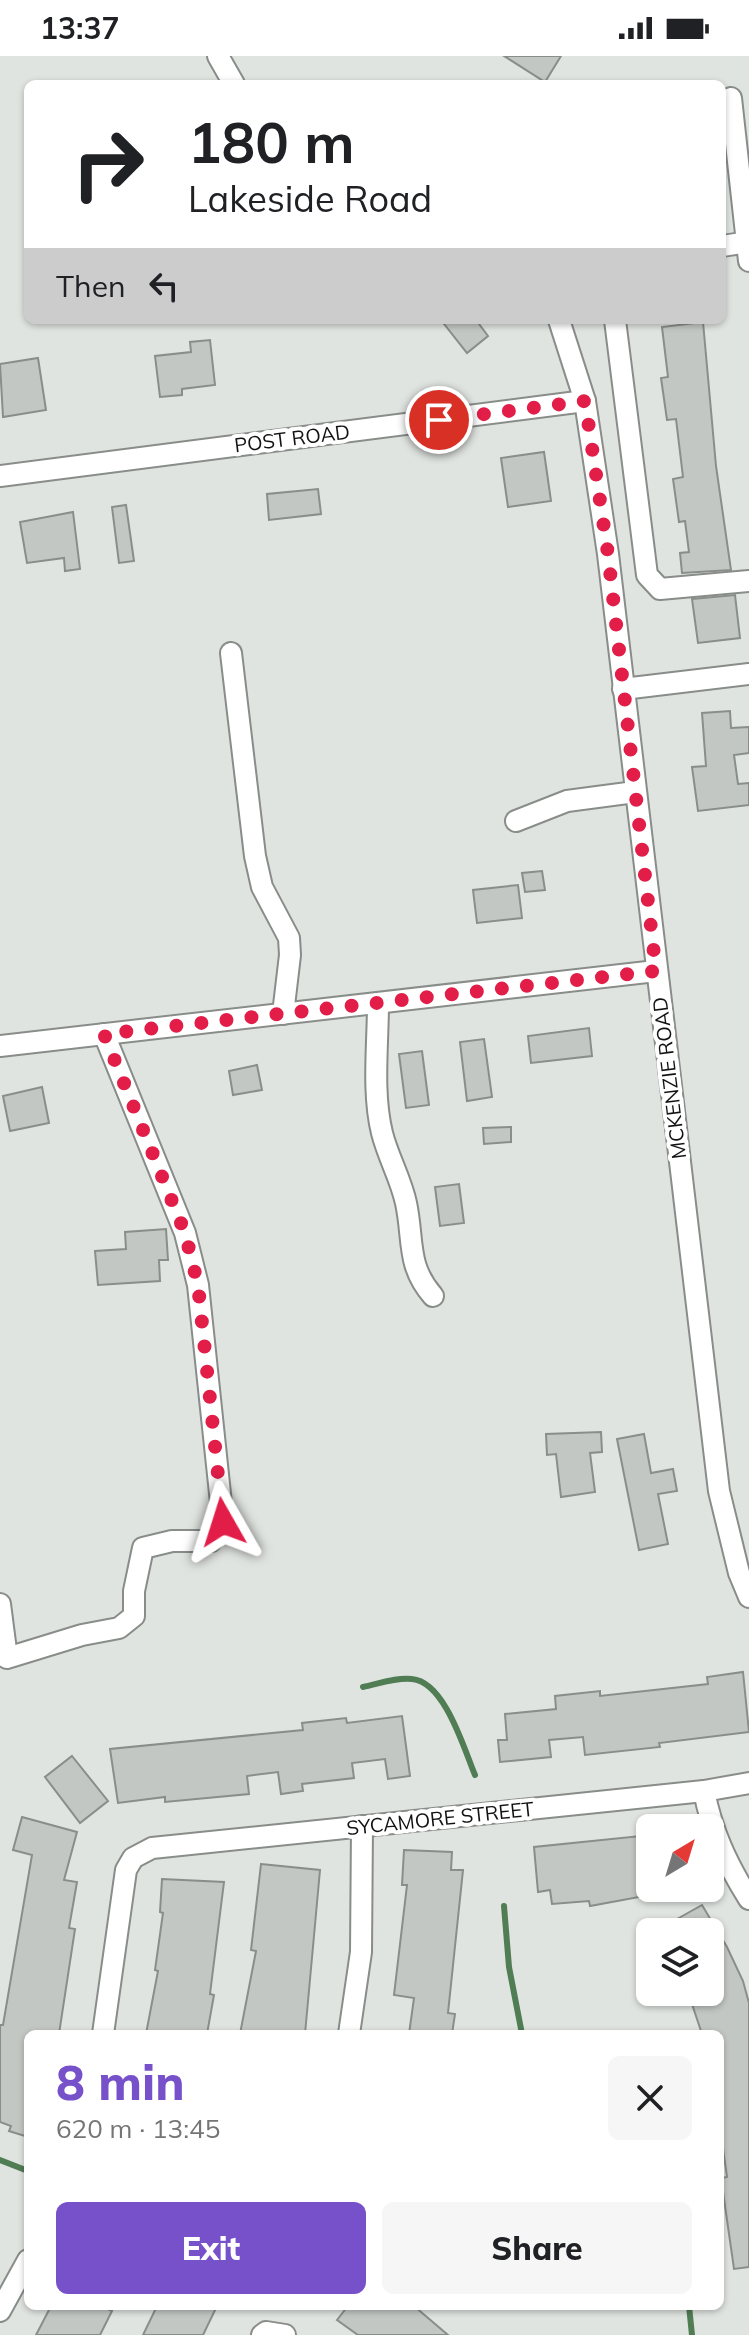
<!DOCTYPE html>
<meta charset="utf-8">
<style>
body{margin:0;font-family:Mulish,sans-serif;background:#f6f6f6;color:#202124;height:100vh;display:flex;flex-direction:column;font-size:30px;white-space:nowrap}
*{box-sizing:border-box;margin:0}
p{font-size:26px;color:#757577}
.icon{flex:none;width:44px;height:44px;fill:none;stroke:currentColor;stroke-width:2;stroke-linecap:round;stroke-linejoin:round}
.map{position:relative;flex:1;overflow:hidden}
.side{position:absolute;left:24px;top:1974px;width:700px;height:280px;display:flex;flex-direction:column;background:#fff;border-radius:12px;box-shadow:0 2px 6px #0004}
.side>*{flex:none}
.banner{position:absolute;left:24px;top:24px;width:702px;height:244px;border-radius:12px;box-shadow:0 2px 6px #0004;background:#fff;color:#202124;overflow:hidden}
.needle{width:52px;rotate:38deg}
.fabs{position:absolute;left:636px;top:1758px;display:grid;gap:16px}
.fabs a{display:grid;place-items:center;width:88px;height:88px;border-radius:12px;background:#fff;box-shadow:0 2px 6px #0004;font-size:40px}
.pin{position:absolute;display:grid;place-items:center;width:68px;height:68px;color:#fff;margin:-34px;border:4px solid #fff;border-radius:50%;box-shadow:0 2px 8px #0007}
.me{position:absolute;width:88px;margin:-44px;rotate:354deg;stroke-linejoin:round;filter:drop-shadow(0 0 6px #0008)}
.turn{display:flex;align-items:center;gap:28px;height:168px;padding:0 32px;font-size:36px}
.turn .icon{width:104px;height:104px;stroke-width:2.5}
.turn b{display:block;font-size:56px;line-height:68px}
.then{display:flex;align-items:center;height:76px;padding:0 32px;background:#0003;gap:16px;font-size:30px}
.round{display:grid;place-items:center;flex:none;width:84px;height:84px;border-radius:12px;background:#f6f6f6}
.head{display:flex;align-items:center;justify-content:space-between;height:136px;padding:0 32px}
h1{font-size:48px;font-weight:800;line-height:60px;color:#7751ca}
.action{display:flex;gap:16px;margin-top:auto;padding:16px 32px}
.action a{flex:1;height:92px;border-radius:12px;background:#7751ca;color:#fff;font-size:32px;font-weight:800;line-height:92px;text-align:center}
.action a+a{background:#f6f6f6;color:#202124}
.status{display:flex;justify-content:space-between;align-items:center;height:56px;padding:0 40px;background:#fff;direction:ltr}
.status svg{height:22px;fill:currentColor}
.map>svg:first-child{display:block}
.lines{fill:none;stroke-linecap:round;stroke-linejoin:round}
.stream{stroke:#517d54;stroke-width:6}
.building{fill:#c3c7c3;stroke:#8a8e8a;stroke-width:2}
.minor-casing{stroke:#898d89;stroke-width:24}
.minor{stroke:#fff;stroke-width:20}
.route{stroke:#e11d48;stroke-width:14;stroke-dasharray:0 25.2}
.labels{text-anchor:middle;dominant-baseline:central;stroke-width:8;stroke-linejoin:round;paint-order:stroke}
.street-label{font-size:20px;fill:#111211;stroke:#fff}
</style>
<div class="status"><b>13:37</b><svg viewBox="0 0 49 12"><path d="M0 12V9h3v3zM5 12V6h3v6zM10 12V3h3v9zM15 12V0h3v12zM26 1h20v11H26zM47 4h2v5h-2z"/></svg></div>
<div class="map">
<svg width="749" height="2279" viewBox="0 0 749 2279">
<rect width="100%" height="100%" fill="#e0e4e0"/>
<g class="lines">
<!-- stream -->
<g class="stream">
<path d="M363 1631C378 1628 397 1621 412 1623 445 1626 464 1693 475 1719"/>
<polyline points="504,1850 509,1911 522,1978"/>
<polyline points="0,2104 28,2115"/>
<polyline points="689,2250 692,2279"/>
</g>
</g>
<!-- building -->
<g class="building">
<polygon points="504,0 561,0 545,26"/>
<polygon points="441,264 476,264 488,280 467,297"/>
<polygon points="703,266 716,410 731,514 682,517 680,497 689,496 685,465 679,466 673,423 683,421 676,363 667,364 661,322 668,321 662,271"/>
<polygon points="210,284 215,329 182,333 182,339 160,341 155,300 191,296 190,286"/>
<polygon points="38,302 46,354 3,361 0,308"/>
<polygon points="544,396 551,445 508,451 501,402"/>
<polygon points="318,433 321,458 269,464 267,438"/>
<polygon points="126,449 134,505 119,507 112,451"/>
<polygon points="73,456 80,513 65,515 64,502 27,507 20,466"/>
<polygon points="735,539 740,582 698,587 692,543"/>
<polygon points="730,655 731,672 749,671 749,697 734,699 738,728 749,727 749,749 698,755 692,711 706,710 702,657"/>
<polygon points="542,815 545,834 525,836 522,817"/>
<polygon points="518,829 522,862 477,867 473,834"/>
<polygon points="589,972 592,1000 531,1007 528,980"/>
<polygon points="484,983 492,1041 467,1045 460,986"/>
<polygon points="422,995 429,1049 406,1052 399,998"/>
<polygon points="257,1009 262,1034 233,1039 229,1015"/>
<polygon points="42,1031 49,1067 10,1075 3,1040"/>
<polygon points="511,1071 511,1086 484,1088 483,1072"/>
<polygon points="459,1128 464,1167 440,1170 435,1131"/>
<polygon points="166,1173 168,1204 159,1204 160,1225 98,1229 95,1195 126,1193 125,1176"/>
<polygon points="601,1376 602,1396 590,1397 595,1436 561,1441 556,1398 547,1399 546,1378"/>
<polygon points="644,1378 651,1417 673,1413 677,1435 658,1438 668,1488 639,1494 617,1383"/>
<polygon points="743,1616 749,1676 659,1687 660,1691 585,1699 583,1681 549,1684 551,1701 500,1706 498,1684 507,1684 505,1658 556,1653 555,1640 600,1635 600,1640 708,1628 707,1621"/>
<polygon points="402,1660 410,1720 388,1723 385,1703 352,1707 354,1722 302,1728 303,1735 281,1738 278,1716 247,1720 249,1738 165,1746 165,1741 118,1747 110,1693 303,1674 302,1667 346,1662 347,1667"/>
<polygon points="72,1700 108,1745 80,1767 45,1721"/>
<polygon points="22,1761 77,1776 64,1824 77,1826 69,1872 75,1873 59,1978 28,1978 28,2081 9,2075 11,2070 0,2066 0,1969 3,1969 32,1799 13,1794"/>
<polygon points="650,1779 650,1839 590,1850 589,1845 552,1848 550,1834 538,1836 534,1791"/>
<polygon points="404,1794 452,1796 451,1814 463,1814 448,1957 455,1958 452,1978 409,1978 414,1942 394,1939 407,1829 402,1829"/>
<polygon points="261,1808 320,1814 305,1978 240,1978 256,1895 251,1894"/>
<polygon points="162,1823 224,1826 210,1938 214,1939 207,1978 146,1978 158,1915 155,1914 163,1857 160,1856"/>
<polygon points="702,1849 727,1891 743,1925 749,1947 749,2211 734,2213 721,2122 727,2121 720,2071 720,1978 702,1978 688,1936 710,1936 710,1876 654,1876"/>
<polygon points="51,2250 101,2250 112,2255 100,2279 36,2279"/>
<polygon points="157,2250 217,2250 203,2279 143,2279"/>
<polygon points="348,2250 414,2250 448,2279 358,2279 337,2264"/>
</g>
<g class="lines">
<defs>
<g id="minor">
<polyline points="218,0 234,28"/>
<polyline points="731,42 749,205"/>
<polyline points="722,190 749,186"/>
<polyline points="559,264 585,345 608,498 719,1435 739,1517 749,1541"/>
<polyline points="615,264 647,519 660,533 749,525"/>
<polyline points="0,420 585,345"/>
<polyline points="231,597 255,800 262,831 289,882 290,899 283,958"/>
<polyline points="623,633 749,618"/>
<polyline points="516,765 567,745 635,736"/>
<path d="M378 947C378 989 372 1036 382 1077 388 1101 401 1123 406 1147 414 1184 406 1209 433 1240"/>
<polyline points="0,990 656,915"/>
<polyline points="0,1548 7,1602 82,1579 119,1572 134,1560 134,1535 143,1492 172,1485 211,1485 223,1466 198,1229 185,1177 104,978"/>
<path d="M704 1735C712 1776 727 1808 749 1843"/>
<polyline points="103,1978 126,1814 133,1802 152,1792 704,1735 749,1727"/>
<polyline points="349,1978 361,1896 362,1770"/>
<polyline points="0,2255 28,2204"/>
<polyline points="262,2279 266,2276 285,2279"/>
</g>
</defs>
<!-- minor casing -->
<use href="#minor" class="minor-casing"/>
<!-- minor -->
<use href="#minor" class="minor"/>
</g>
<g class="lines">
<!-- route -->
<polyline class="route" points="223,1466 198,1229 185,1177 104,978 656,915 608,498 585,345 439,364"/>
</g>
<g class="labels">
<!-- street labels -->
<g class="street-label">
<text transform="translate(292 382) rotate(-7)">POST ROAD</text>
<text transform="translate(669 1022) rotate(-97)">MCKENZIE ROAD</text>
<text transform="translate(440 1762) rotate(-6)">SYCAMORE STREET</text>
</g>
</g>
</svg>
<div class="fabs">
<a><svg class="needle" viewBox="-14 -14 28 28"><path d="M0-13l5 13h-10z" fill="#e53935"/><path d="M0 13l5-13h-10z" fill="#757577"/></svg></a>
<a><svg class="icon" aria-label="layers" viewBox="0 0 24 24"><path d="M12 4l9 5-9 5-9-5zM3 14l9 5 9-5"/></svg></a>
</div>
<div class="pin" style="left:439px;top:364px;background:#d93025"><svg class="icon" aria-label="arrive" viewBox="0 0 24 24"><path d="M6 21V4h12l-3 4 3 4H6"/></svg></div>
<svg class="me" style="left:223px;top:1466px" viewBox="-20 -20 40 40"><path d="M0-17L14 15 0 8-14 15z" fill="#e11d48" stroke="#fff" stroke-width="4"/></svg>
<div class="banner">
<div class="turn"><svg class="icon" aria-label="right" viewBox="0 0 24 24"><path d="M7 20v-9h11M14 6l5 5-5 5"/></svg><div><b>180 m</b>Lakeside Road</div></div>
<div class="then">Then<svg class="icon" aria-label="left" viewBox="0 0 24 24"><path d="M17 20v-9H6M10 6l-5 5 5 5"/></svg></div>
</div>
<section class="side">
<div class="head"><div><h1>8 min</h1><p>620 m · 13:45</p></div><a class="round"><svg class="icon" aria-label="close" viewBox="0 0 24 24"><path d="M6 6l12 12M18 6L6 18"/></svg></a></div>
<div class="action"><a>Exit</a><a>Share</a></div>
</section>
</div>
